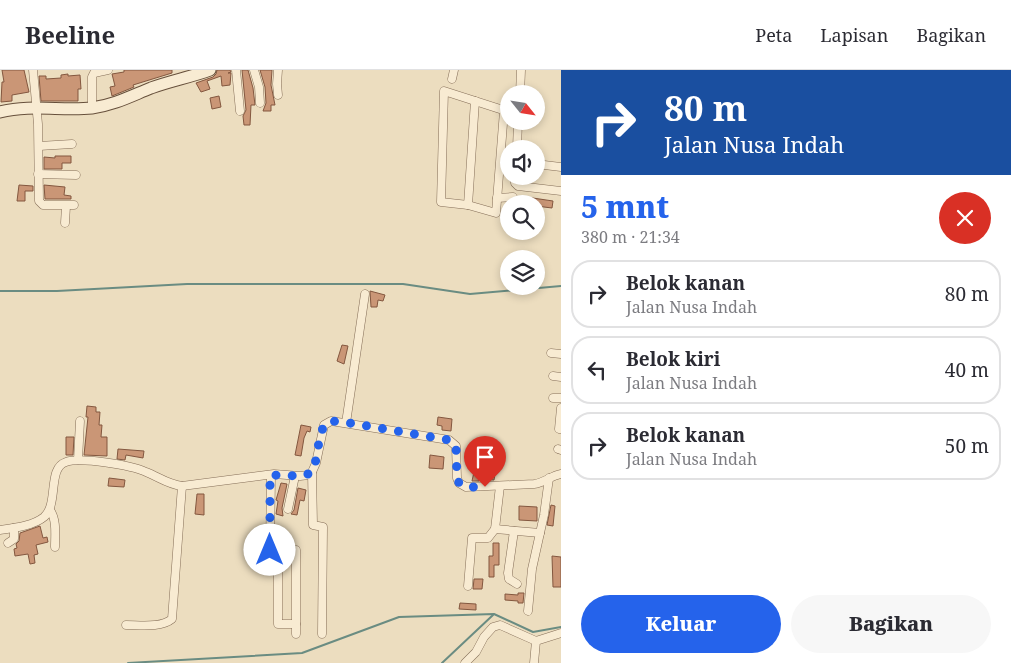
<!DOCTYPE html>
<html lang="id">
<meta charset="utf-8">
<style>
body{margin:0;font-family:"Noto Serif",serif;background:#f7f7f7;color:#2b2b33;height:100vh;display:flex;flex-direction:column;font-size:19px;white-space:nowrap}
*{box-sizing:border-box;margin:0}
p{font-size:16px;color:#7c7c81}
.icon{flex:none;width:28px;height:28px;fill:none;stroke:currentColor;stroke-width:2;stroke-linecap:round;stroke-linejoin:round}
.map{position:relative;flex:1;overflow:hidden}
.sheet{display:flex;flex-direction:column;background:#fff;width:450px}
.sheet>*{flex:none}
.top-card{background:#1a4fa0;color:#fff;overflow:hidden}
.needle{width:32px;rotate:120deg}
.tools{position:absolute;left:500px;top:15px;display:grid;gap:10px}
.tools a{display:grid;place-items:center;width:45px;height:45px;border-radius:50%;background:#fff;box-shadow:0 2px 8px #0003;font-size:25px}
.pin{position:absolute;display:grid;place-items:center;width:42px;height:42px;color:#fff;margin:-51px -21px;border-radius:50% 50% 50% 0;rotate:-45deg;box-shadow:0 0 5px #0007}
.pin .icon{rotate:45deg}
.me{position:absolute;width:55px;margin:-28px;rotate:0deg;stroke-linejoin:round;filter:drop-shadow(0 0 4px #0008)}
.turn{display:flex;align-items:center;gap:18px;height:105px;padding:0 20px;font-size:22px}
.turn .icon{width:65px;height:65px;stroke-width:2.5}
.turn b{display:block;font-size:35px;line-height:42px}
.round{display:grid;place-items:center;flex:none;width:52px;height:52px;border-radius:26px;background:#f7f7f7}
.summary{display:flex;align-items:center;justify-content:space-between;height:85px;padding:0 20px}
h1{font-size:30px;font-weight:800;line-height:38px;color:#2563eb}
.button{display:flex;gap:10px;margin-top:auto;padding:10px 20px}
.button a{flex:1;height:58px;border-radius:30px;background:#2563eb;color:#fff;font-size:20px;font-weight:800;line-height:58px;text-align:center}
.button a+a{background:#f7f7f7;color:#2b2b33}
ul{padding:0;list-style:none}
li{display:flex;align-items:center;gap:15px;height:68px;margin:0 10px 8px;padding:0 10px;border:2px solid #e1e1e2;border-radius:20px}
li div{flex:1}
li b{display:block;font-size:19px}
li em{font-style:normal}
header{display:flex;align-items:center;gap:30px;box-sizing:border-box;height:70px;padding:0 25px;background:#fff;border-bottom:1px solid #e1e1e2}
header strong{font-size:24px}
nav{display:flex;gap:28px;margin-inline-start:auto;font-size:18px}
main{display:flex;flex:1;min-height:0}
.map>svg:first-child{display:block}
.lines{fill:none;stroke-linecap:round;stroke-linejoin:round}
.stream{stroke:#6a8c82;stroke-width:2}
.building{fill:#ca9676;stroke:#83573f}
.street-casing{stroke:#856e58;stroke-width:9}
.secondary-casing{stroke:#664f3b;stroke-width:13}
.street{stroke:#f8ebd2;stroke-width:8}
.secondary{stroke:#f8ebd2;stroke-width:11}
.route{stroke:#2563eb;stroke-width:9;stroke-dasharray:0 16.2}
</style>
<header>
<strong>Beeline</strong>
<nav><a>Peta</a><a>Lapisan</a><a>Bagikan</a></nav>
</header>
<main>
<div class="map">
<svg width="561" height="593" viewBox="0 0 561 593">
<rect width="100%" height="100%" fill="#ecddbf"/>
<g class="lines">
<!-- stream -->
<g class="stream">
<polyline points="0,221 57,221 187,214 403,214 470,224 561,216"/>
<polyline points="128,593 302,583 399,547 494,544 533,562 561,557"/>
<polyline points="442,593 493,545"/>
</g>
</g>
<!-- building -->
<g class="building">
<polygon points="2,0 24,0 29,22 12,25 12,31 1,32 2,12 4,12"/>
<polygon points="124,0 172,0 172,3 133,15 134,17 112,26 110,17 115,16 112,4 124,2"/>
<polygon points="217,0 230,0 231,2 228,3 231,3 230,15 222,16 221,6 207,11 210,19 201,22 196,13 213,7 216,4"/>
<polygon points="242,0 248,0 253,18 255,35 251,35 250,55 244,55 243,46 246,40"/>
<polygon points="260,0 272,0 271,15 275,35 271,35 271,41 263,41 266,33 265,17"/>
<polygon points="68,4 68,6 80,5 81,19 78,19 78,31 41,31 39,6 46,6 46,9 61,8 61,5"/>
<polygon points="219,26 221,37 212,39 210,28"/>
<polygon points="55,86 71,86 71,93 62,93 62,99 44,99 44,87 55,88"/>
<polygon points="19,115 33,116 33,121 25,121 25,131 17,131"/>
<polygon points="44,115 65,117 64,125 71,126 71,129 45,129"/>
<polygon points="526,127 553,131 552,138 536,136 536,134 525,134"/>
<polygon points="370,221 385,225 383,231 378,230 377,237 371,237"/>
<polygon points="342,275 348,276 344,294 337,291"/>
<polygon points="87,336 96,337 96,342 100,342 99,355 102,355 101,367 107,367 107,386 84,385 88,347 86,347"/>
<polygon points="438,347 452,349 451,361 442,360 442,356 437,355"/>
<polygon points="301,355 311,357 310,362 307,361 304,368 301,386 295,385"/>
<polygon points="66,367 74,367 73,385 66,385"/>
<polygon points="118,379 144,381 143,388 126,385 125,390 117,389"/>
<polygon points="430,385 444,387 443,399 429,398"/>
<polygon points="486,401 492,402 492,404 495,404 494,410 480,409 479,411 472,411 474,402 486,404"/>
<polygon points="109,408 125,410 124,417 108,416"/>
<polygon points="281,413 287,414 282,438 283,446 276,444 278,431 276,430"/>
<polygon points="298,418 306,420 304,431 300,430 297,445 291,444 294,440"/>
<polygon points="197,424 204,424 204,445 195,444"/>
<polygon points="551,435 555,436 553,456 547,455"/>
<polygon points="519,436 537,437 537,451 519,450"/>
<polygon points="40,456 43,468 47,467 48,472 36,475 38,484 34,485 35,493 30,494 28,484 15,486 14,479 17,478 16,474 19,471 20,463"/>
<polygon points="493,473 499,473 499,495 494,495 494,507 489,507 489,486 493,486"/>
<polygon points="552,486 561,487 561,517 553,517"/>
<polygon points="474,509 483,509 482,519 473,519"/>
<polygon points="518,523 524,523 523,533 518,533 518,531 505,530 505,524 518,525"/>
<polygon points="460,533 476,534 476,540 459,539"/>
</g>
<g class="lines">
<defs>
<g id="street">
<polyline points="33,0 38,54 39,131 43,135 74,135"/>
<polyline points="236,0 240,41"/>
<polyline points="254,0 259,17 260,33"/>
<polyline points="278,0 277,14 278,25"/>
<polyline points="452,9 454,0"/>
<polyline points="520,24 521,0"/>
<polyline points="92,38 92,7 94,3 108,0"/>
<path d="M504 41 496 143 468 135 441 132 444 21C465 28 487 35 509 42"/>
<polyline points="39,76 72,74"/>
<polyline points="517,79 518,51"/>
<polyline points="536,94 561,97"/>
<polyline points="38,104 76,105"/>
<polyline points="515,106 515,113 518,116 561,121"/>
<polyline points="497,128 513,127"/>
<polyline points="468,135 475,31"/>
<polyline points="65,153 66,136"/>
<polyline points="551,283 561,284"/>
<polyline points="553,306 561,307"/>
<polyline points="553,328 561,328"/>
<polyline points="561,338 559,359 561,359"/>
<polyline points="346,353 365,224"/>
<polyline points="558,379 561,380"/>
<polyline points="78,390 80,351"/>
<polyline points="312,402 313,455 323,457 322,564"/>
<polyline points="271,405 270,480 296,480 296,564"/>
<polyline points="288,439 295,406"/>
<path d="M50 440C57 450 55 465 55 477"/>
<polyline points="495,459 540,463"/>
<path d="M0 460C14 458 33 456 44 447 59 434 47 398 66 392 81 387 131 395 146 402 159 407 167 414 182 416L274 404 300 406 309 405 312 402 316 393 324 355 331 351 449 370 456 376 457 408 459 413 466 417 534 414C544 413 551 406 561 404"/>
<polyline points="514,461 508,503 509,509 517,514"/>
<polyline points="8,473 14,469 14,458"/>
<polyline points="278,480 278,554 296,554"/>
<polyline points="468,516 472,468 488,468 495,459 500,416"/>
<polyline points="528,541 532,499 544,445 549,408"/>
<path d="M126 555C140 555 161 558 172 549L182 416"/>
<polyline points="465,593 476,582 484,567 493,557 500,555 536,571"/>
<polyline points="534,593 536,571 561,563"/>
</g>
<path id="secondary" d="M0 42C30 34 62 41 92 38 114 35 131 26 151 18 170 11 191 7 210 0"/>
</defs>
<!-- street casing -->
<use href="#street" class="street-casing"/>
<!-- secondary casing -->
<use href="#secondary" class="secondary-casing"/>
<!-- street -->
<use href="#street" class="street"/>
<!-- secondary -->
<use href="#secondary" class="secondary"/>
</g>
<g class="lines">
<!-- route -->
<path class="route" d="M270 480V405L304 406 312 402C319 388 317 362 327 352L338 351 449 370 456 376 457 408 459 413 466 417H485"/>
</g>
</svg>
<div class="tools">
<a><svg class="needle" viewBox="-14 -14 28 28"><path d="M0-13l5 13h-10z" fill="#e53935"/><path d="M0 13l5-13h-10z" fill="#7c7c81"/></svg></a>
<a><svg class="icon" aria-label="sound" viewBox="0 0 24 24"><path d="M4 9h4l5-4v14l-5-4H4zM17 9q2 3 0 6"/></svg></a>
<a><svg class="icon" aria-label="search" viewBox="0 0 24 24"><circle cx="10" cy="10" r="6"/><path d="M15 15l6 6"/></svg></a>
<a><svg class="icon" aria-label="layers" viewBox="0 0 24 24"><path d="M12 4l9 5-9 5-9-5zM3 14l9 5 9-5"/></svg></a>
</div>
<div class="pin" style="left:485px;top:417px;background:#d93025"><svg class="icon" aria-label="arrive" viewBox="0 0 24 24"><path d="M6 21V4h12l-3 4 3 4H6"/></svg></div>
<svg class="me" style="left:270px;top:480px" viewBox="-20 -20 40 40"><circle r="19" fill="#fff"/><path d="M0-13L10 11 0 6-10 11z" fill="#2563eb"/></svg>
</div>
<section class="sheet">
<div class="top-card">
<div class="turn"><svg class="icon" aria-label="right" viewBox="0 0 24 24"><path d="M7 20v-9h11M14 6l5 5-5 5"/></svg><div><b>80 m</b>Jalan Nusa Indah</div></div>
</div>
<div class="summary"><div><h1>5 mnt</h1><p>380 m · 21:34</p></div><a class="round" style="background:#d93025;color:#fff"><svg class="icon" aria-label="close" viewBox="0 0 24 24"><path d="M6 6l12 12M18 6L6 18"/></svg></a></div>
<ul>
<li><svg class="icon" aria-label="right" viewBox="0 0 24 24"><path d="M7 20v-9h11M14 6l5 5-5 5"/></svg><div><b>Belok kanan</b><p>Jalan Nusa Indah</p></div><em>80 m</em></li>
<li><svg class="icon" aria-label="left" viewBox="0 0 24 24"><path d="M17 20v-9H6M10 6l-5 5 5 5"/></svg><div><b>Belok kiri</b><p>Jalan Nusa Indah</p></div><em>40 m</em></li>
<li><svg class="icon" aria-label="right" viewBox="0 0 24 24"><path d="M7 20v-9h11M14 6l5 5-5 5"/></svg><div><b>Belok kanan</b><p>Jalan Nusa Indah</p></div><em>50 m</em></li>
</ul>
<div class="button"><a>Keluar</a><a>Bagikan</a></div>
</section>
</main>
